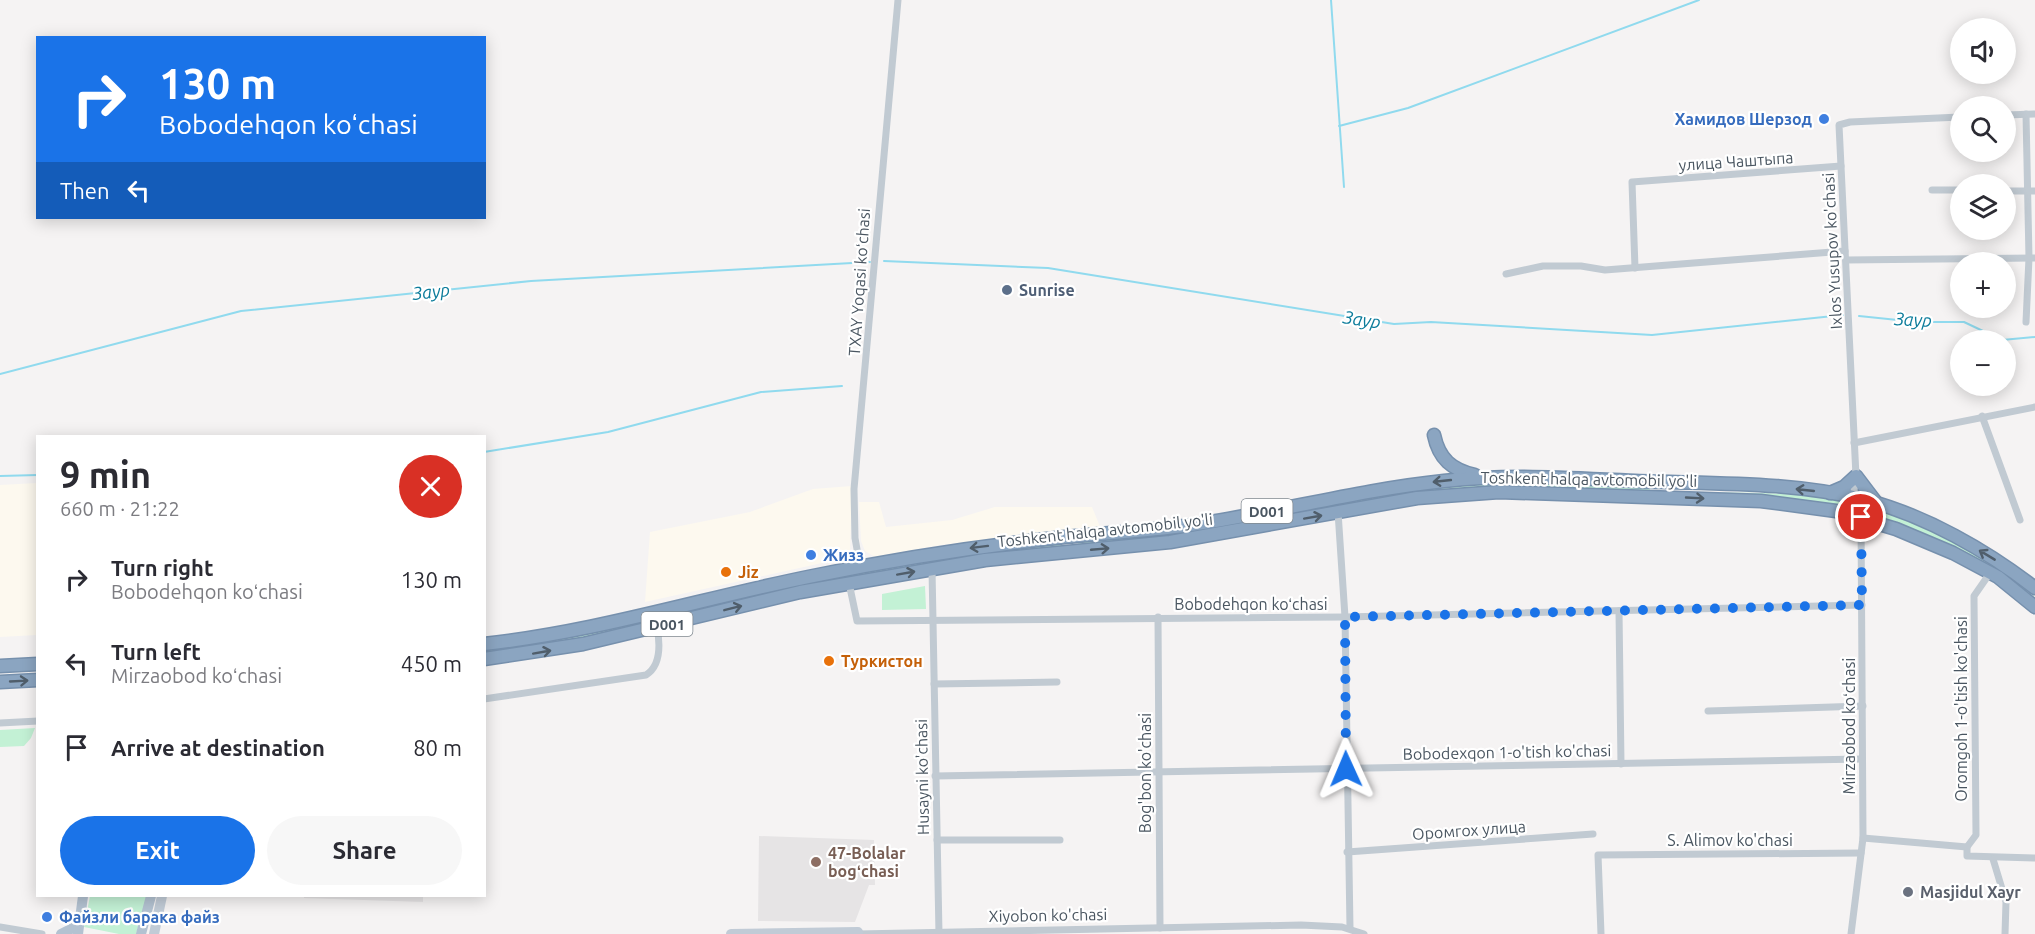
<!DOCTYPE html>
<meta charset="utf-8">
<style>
body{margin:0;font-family:Ubuntu,sans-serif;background:#f7f7f7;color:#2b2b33;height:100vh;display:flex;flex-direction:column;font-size:22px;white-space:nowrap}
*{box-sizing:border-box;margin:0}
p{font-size:20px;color:#7c7c81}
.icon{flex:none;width:33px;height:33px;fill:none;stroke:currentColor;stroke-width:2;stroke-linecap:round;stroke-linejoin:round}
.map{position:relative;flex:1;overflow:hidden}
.side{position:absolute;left:36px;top:435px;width:450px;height:462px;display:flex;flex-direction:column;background:#fff;border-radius:0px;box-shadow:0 3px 15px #0003}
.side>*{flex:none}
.hud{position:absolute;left:36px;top:36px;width:450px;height:183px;border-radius:0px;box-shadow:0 3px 15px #0003;background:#1a73e8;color:#fff;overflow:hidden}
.controls{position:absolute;left:1950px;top:18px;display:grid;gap:12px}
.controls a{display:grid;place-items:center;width:66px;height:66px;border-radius:50%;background:#fff;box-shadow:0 3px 15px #0003;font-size:30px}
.pin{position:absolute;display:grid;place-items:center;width:51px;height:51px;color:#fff;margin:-26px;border:3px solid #fff;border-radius:50%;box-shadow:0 2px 6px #0007}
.me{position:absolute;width:66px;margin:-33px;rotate:359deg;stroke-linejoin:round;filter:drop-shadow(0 0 4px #0008)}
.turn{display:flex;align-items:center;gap:21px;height:126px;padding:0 24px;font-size:27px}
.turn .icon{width:78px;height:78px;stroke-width:2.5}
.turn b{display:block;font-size:42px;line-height:51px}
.then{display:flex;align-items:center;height:57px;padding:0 24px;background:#0003;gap:12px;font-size:22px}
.round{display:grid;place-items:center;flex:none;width:63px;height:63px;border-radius:32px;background:#f7f7f7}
.summary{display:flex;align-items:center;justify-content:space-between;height:102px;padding:0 24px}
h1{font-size:36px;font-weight:700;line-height:45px}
.action{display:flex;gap:12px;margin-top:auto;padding:12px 24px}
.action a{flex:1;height:69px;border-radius:36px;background:#1a73e8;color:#fff;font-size:24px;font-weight:700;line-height:69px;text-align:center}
.action a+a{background:#f7f7f7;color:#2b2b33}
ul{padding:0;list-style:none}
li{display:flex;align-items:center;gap:18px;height:84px;padding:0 24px}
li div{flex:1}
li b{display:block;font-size:22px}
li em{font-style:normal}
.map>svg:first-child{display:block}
.commercial{fill:#fdf9ef}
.education{fill:#e6e4e5}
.green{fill:#c3f1d5}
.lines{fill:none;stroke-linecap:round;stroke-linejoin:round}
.stream{stroke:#90daee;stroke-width:2}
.highway-casing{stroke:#7690ad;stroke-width:15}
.street{stroke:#c1cad2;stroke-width:7}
.secondary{stroke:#c1cbd6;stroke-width:10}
.primary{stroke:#b3c2d1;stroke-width:10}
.highway{stroke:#8ba5c1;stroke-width:12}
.oneway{stroke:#505e6b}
.route{stroke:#1a73e8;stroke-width:10;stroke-dasharray:0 18}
.shop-dot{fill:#3f7fe0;stroke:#fff;stroke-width:2}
.service-dot{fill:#5c6f8a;stroke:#fff;stroke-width:2}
.food-dot{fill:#e8710a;stroke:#fff;stroke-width:2}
.education-dot{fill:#8d6e63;stroke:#fff;stroke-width:2}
.worship-dot{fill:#6b7280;stroke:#fff;stroke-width:2}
.labels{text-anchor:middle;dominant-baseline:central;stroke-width:4.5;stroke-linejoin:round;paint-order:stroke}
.shield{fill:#fff;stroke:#808990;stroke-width:1.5}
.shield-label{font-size:15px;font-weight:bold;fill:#4a5661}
.shop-label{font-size:16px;font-weight:bold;fill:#366cbe;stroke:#fff;text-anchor:start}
.street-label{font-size:16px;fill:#4a5661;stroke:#fff}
.service-label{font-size:16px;font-weight:bold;fill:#4e5e75;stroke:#fff;text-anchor:start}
.food-label{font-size:16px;font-weight:bold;fill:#c56008;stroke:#fff;text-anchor:start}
.education-label{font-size:16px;font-weight:bold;fill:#785e54;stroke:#fff;text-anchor:start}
.worship-label{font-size:16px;font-weight:bold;fill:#5b616d;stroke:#fff;text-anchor:start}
.water-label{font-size:18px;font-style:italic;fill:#0c7c9b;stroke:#fff}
</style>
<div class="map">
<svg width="2035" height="934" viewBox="0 0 2035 934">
<rect width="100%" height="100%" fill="#f5f3f3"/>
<!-- commercial -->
<g class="commercial">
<polygon points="37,483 37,635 0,637 0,485"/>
<polygon points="852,486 850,550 840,559 645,602 650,532 750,512 813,489"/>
<polygon points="859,502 879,502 886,527 952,520 995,507 1092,507 1101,529 940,545 875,557 865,551 861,541"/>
</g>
<!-- education -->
<g class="education">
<polygon points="759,836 874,840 875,885 869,885 855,922 758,921"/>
<polygon points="304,896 423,896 423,902 304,898"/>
</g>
<!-- green -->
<g class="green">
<polygon points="1507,482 1650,487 1650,492 1507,487 1204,534 1078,548 1078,542 1185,532 1435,487"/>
<path d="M1671 492C1720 493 1770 491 1818 497 1878 504 1942 531 1992 564 2005 572 2029 584 2035 597 1981 553 1910 524 1843 507Z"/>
<path d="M1062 544V548L670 617C802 583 926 556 1062 544Z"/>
<polygon points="925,586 926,609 882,610 882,594"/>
<polygon points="649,619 650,625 604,635 485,654 485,649"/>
<polygon points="35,728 31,738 24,746 0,747 0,730"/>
<polygon points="90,896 147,896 136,934 119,934 84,927"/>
</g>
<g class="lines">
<!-- stream -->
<g class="stream">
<polyline points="1331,0 1344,187"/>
<polyline points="1339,126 1408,108 1699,0"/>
<polyline points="884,261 1048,268 1394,324 1431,322 1652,335 1843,315"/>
<polyline points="1859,316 1917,322 1964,322 2002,340 2035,337"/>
<polyline points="0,374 241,311 531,281 870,262"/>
<polyline points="484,452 608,432 761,392 842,386"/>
<polyline points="0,476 38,475"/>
</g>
<defs>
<g id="highway">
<path d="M1434 435C1439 459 1452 470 1475 475"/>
<polyline points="1830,493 1844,487 1856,476 1875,501"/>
<path d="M484 644C596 632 703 598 813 576 896 559 980 546 1065 537 1105 533 1145 531 1184 526 1271 514 1357 490 1444 481 1507 474 1572 478 1635 481 1711 484 1792 481 1866 500 1926 516 1986 550 2035 588"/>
<polyline points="484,659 583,644 800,592 985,560 1170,542 1417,498 1499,492 1761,501 1836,511 1896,529 1953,553 1998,577 2035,607"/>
<polyline points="0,666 38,664"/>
<polyline points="0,682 38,680"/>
</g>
</defs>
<!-- highway casing -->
<use href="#highway" class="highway-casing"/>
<!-- street -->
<g class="street">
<polyline points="2026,114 2029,258 2026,322"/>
<polyline points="2006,115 2035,114"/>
<polyline points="1932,190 1960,190"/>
<polyline points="2006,191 2035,191"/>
<polyline points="1846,260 2035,258"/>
<polyline points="1635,268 1632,182 1841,166"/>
<polyline points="1506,274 1543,266 1581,266 1605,270 1845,251"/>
<polyline points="1982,416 2020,520"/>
<polyline points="1854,443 2035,407"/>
<polyline points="1853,497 1856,476 1839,125 1850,122 1960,117"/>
<polyline points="1338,512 1345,617 1350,928"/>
<polyline points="860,566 855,538 854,489 898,0"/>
<polyline points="932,569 939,934"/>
<polyline points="849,583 857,621 1345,617 1862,605"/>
<polyline points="1619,611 1621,764"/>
<polyline points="1158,617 1160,928"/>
<polyline points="934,684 1057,682"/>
<path d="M484 699 646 675C662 665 660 643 657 627"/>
<polyline points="1708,711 1863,706"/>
<polyline points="0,723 38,721"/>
<polyline points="935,776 1862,759"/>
<polyline points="1863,838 1967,847 1967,856 2035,858"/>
<polyline points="937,840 1060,840"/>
<polyline points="1967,847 1976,835 1974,596 1990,573"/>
<polyline points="1347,852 1593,834"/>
<polyline points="1993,859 2006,902 2005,934"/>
<polyline points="0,927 42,934"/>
<polyline points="858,934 1301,925 1342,927 1364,934"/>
<polyline points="1601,934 1598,855 1861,853"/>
<polyline points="1851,934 1863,838 1861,517"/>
</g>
<!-- secondary -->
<g class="secondary">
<polyline points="154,934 162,896"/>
<polyline points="731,934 858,932"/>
</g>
<!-- primary -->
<g class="primary">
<polyline points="61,934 77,926"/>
<polyline points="78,934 83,896"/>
<polyline points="141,934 151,896"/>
</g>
<!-- highway -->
<use href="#highway" class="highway"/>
</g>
<!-- one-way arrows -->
<defs><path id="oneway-shaft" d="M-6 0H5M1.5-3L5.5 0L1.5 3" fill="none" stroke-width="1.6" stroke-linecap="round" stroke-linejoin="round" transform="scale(1.5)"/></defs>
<g class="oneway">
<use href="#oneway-shaft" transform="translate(1442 481) rotate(174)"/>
<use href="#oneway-shaft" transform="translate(1805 490) rotate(-174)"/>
<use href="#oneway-shaft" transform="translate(1695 498) rotate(3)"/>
<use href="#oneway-shaft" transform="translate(1313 517) rotate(-10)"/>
<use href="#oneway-shaft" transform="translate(979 547) rotate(173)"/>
<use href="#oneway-shaft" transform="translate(1100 549) rotate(-5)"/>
<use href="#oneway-shaft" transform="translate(1987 555) rotate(-149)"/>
<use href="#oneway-shaft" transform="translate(906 573) rotate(-10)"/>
<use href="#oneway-shaft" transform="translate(733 608) rotate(-14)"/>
<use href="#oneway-shaft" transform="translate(542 652) rotate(-10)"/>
<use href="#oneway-shaft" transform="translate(19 681) rotate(-3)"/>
</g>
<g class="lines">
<!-- route -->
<polyline class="route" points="1346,769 1345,617 1862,605 1861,517"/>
</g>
<!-- markers -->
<g class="shop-dot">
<circle cx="1824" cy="119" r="6"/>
<circle cx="811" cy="555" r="6"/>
<circle cx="47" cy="917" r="6"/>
</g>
<circle class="service-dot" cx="1007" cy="290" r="6"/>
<g class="food-dot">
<circle cx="726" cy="572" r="6"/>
<circle cx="829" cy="661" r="6"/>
</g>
<circle class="education-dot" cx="816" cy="862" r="6"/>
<circle class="worship-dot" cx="1908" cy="892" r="6"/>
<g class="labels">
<!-- shield labels -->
<g class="shield">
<rect x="1241.5" y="499" width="51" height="24" rx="4.5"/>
<rect x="641.5" y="612" width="51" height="24" rx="4.5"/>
</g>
<g class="shield-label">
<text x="1267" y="511">D001</text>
<text x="667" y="624">D001</text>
</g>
<!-- shop labels -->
<g class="shop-label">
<text x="1812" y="119" text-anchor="end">Хамидов Шерзод</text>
<text x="823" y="555">Жизз</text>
<text x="59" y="917">Файзли барака файз</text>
</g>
<!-- street labels -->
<g class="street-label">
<text transform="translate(1736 161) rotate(-4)">улица Чаштыпа</text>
<text transform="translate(1832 251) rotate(-93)">Ixlos Yusupov ko'chasi</text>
<text transform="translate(859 282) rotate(-86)">TXAY Yoqasi koʻchasi</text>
<text transform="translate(1589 479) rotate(1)">Toshkent halqa avtomobil yo'li</text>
<text transform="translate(1105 530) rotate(-6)">Toshkent halqa avtomobil yo'li</text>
<text x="1251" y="604">Bobodehqon koʻchasi</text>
<text transform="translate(1961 709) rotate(-90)">Oromgoh 1-o'tish ko'chasi</text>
<text transform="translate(1849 726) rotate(-90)">Mirzaobod koʻchasi</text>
<text transform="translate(1507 752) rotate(-1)">Bobodexqon 1-o'tish ko'chasi</text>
<text transform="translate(1145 773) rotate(-90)">Bog'bon ko'chasi</text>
<text transform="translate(922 777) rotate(-91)">Husayni ko'chasi</text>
<text transform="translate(1469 830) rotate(-4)">Оромгох улица</text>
<text x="1730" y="840">S. Alimov ko'chasi</text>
<text transform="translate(1048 915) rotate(-1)">Xiyobon ko'chasi</text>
</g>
<!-- service labels -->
<g class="service-label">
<text x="1019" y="290">Sunrise</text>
</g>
<!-- food labels -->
<g class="food-label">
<text x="738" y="572">Jiz</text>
<text x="841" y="661">Туркистон</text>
</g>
<!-- education labels -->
<g class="education-label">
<text x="828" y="853">47-Bolalar<tspan x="828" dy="18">bogʻchasi</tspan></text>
</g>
<!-- worship labels -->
<g class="worship-label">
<text x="1920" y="892">Masjidul Xayr</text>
</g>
<!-- water labels -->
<g class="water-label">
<text transform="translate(431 291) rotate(-6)">Заур</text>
<text transform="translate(1362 319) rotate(9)">Заур</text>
<text transform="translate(1913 319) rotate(3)">Заур</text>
</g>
</g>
</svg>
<div class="controls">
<a><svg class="icon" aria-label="sound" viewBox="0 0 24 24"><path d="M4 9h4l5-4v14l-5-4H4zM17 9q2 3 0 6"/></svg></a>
<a><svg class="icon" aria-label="search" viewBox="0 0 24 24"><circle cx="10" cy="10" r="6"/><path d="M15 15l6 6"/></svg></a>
<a><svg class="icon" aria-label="layers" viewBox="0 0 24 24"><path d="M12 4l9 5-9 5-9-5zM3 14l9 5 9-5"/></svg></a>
<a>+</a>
<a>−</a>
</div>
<div class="pin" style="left:1861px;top:517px;background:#d93025"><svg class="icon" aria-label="arrive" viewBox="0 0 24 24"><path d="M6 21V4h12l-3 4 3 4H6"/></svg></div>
<svg class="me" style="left:1346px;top:769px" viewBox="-20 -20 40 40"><path d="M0-17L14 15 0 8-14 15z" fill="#1a73e8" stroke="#fff" stroke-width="4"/></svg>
<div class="hud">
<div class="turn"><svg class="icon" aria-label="right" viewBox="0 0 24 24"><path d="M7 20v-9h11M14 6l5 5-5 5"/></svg><div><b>130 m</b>Bobodehqon koʻchasi</div></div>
<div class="then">Then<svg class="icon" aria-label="left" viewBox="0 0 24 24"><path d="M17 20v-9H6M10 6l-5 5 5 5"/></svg></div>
</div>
<section class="side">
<div class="summary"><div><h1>9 min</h1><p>660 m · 21:22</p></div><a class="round" style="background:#d93025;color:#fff"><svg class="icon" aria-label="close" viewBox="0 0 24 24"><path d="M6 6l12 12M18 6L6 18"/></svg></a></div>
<ul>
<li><svg class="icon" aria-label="right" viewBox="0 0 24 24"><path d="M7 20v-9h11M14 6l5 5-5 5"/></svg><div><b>Turn right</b><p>Bobodehqon koʻchasi</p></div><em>130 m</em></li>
<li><svg class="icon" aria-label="left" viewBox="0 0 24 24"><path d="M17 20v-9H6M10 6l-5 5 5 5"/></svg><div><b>Turn left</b><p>Mirzaobod koʻchasi</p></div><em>450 m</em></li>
<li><svg class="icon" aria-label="arrive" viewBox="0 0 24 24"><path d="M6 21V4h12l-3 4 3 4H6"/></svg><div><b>Arrive at destination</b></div><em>80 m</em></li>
</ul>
<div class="action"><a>Exit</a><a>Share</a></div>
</section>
</div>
